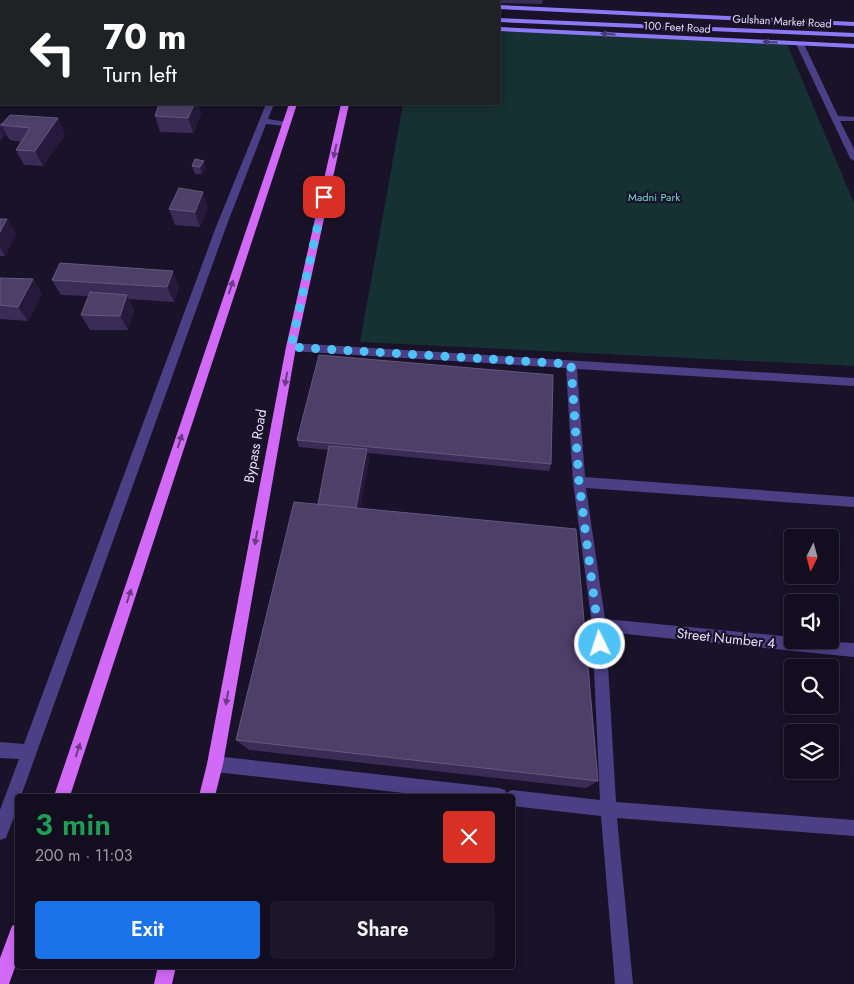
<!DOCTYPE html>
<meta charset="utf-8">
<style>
body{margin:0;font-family:Jost,sans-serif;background:#1c1728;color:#f1f3f6;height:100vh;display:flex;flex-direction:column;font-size:19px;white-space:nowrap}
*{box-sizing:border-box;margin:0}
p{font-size:16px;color:#9d9ca4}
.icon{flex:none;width:28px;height:28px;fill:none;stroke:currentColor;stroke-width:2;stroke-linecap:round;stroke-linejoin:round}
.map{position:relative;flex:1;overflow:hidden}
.sheet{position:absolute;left:15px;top:794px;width:500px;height:175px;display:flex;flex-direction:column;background:#130e1f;border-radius:5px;box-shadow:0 2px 12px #0003,0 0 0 1px #322e3d}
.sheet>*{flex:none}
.top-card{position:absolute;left:0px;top:0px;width:500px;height:105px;box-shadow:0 2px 12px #0003,0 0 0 1px #322e3d;background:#202124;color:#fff;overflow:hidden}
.needle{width:32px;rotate:186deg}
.controls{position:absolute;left:784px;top:529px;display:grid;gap:10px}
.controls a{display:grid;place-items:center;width:55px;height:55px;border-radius:5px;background:#130e1f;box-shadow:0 2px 12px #0003,0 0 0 1px #322e3d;font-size:25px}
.pin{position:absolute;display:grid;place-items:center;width:42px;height:42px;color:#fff;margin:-21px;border-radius:10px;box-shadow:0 2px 8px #0006}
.me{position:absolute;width:55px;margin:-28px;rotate:356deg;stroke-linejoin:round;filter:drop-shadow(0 0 4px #0008)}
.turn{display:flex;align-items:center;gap:18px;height:105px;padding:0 20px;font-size:22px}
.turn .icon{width:65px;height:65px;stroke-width:2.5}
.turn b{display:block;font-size:35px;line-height:42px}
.round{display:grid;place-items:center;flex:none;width:52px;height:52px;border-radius:5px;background:#1c1728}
.head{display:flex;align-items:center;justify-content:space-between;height:85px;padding:0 20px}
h1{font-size:30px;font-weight:600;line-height:38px;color:#1e9e55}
.cta{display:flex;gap:10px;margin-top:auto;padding:10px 20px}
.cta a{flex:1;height:58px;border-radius:5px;background:#1a73e8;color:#fff;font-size:20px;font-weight:600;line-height:58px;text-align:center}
.cta a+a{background:#1c1728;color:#f1f3f6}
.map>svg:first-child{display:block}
.green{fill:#163133}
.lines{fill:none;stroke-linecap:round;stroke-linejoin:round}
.street{fill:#4b4086;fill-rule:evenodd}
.secondary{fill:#8b79f8;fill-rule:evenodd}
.primary{fill:#d36af7;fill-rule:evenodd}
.wall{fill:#3a2c56}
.shaded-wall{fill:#251a3c}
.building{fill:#4c3f68;stroke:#64587f}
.oneway{fill:#473b7c}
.oneway2{fill:#6d3a86}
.route{stroke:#4fc3f7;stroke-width:9;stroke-dasharray:0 16.2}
.labels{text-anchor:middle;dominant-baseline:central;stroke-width:4.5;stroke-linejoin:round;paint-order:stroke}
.far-street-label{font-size:11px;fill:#e4dcfd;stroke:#191229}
.far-park-label{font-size:11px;fill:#6bdbcc;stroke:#191229}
.street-label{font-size:14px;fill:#e4dcfd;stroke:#191229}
</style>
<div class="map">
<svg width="854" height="984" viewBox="0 0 854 984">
<rect width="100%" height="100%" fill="#191229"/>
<!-- green -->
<polygon class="green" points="499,30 787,44 854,203 854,366 360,342 403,104 499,104"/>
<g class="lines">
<!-- street -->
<g class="street">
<rect x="396" y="0" width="6" height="1"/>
<polygon points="797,42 804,44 838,116 854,117 854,121 840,121 854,149 854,161 850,158 796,44"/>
<path d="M266 104H274L268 119 286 122 290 124 286 126 266 124 226 227 21 796H18C18 811 11 824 6 838L0 840V810L19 759 0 758V742L24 744 216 227Z"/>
<polygon points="291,343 854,378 854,386 577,369 585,477 854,497 854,507 586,488 605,619 792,637 792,640 854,643 854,657 606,632 616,802 854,820 854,836 617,818 633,984 615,984 601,816 512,806 512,796 431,796 215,772 209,770 207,764 209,758 215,756 499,788 505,790 506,793 512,790 600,800 592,625 573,482 566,368 291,351 286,347"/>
</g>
<!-- secondary -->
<g class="secondary">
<rect x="68" y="0" width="30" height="1"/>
<rect x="306" y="0" width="25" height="1"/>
<rect x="0" y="5" width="1" height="4"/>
<polygon points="499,5 854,22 854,26 499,9"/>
<polygon points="499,18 854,33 854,37 499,22"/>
<polygon points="499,27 854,44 854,48 499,31"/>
</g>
<!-- primary -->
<g class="primary">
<rect x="325" y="0" width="6" height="1"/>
<rect x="368" y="0" width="6" height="1"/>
<polygon points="289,104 297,104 70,796 54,796"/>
<polygon points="341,104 349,104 296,347 223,764 215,796 199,796 207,764 286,347"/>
<polygon points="18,923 18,959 9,984 0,984 0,958 12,926"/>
<polygon points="158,966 176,966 172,984 154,984"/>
</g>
</g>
<!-- wall -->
<g class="wall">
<polygon points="424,0 543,0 542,4 499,3 499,1 459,1"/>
<polygon points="159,104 198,104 201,114 193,133 160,132 155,116"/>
<polygon points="0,123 65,134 43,166 24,165 16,150 21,142 10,140 6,134 0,140"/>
<polygon points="195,159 206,169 202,174 195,174 192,166"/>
<polygon points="208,207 200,227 175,225 169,209"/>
<polygon points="7,219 16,234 5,256 0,256 0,232"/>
<polygon points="0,278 33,279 42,294 28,321 0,319"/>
<polygon points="52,280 179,286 174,302 129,299 134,310 128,330 90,330 81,315 88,296 61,295"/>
<polygon points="297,440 551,464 549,471 368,453 369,461 360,508 598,781 586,788 249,750 236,740 318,504 329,450 299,447"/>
</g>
<!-- shaded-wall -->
<g class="shaded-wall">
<polygon points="194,104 198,104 201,114 193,133 188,118"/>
<polygon points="58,118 65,134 43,166 35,151"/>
<polygon points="2,126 6,134 1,141 0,128"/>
<polygon points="204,161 206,169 202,174 200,167"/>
<polygon points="203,192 208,207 200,227 195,212"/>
<polygon points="7,219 16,234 5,256 0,248 0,232"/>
<polygon points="173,271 179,286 174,302 167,287"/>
<polygon points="33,279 42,294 28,321 18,307"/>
<polygon points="127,295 134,310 128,330 120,316"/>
<polygon points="367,449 369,461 357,525 355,513"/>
</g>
<!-- building -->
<g class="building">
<polygon points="159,104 194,104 188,118 155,116"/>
<polygon points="10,115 58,118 35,151 16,150 30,128 1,125"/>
<polygon points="195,159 204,161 200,167 192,166"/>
<polygon points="179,188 203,192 195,212 169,209"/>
<polygon points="0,219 7,219 0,232"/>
<polygon points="60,263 173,271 167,287 52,280"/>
<polygon points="0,278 33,279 18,307 0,305"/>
<polygon points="90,292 127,295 120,316 81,315"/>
<polygon points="319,355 553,375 551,464 297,440"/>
<polygon points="329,446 367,449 356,508 318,504"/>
<polygon points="294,502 576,529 598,781 236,740"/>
</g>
<!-- one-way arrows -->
<defs><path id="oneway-solid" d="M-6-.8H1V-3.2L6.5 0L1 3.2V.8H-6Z" transform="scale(1.25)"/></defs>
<g class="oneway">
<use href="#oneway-solid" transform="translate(608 34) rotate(-177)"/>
<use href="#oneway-solid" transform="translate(770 42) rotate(-177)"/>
</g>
<g class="oneway2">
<use href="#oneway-solid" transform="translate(335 151) rotate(102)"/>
<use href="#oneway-solid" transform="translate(231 287) rotate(-72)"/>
<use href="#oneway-solid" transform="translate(286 379) rotate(100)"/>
<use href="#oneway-solid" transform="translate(180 441) rotate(-72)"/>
<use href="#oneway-solid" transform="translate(256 538) rotate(100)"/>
<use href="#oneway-solid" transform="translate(129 596) rotate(-72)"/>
<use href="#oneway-solid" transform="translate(227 698) rotate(100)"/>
<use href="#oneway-solid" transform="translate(78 750) rotate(-72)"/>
</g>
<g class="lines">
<!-- route -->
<polyline class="route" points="324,197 291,347 571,364 579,482 600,644"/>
</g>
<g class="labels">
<!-- far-street labels -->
<g class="far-street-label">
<text transform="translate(782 21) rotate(3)">Gulshan Market Road</text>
<text transform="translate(677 27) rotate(3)">100 Feet Road</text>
</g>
<!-- far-park labels -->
<g class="far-park-label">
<text x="654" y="197">Madni Park</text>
</g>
<!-- street labels -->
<g class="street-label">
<text transform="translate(255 446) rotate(-80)">Bypass Road</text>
<text transform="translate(726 638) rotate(6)">Street Number 4</text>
</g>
</g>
</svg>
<div class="controls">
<a><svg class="needle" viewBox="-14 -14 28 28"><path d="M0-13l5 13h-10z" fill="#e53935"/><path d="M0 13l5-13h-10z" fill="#9d9ca4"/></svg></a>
<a><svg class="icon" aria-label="sound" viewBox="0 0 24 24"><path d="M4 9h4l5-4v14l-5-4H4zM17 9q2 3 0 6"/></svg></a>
<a><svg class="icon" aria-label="search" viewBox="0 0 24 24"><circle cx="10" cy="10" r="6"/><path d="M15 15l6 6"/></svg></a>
<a><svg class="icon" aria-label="layers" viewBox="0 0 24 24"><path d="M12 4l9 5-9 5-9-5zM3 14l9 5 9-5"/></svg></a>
</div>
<div class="pin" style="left:324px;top:197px;background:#d93025"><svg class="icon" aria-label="arrive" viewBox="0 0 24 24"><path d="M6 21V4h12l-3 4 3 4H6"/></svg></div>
<svg class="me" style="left:600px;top:644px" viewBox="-20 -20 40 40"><circle r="17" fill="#4fc3f7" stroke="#fff" stroke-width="3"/><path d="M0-11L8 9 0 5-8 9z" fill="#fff"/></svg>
<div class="top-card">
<div class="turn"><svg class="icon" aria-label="left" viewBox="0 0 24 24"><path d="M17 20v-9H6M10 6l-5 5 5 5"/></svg><div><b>70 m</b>Turn left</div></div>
</div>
<section class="sheet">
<div class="head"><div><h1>3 min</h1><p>200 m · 11:03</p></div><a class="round" style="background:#d93025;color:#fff"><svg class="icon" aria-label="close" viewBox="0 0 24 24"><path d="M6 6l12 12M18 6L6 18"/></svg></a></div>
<div class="cta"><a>Exit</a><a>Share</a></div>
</section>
</div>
